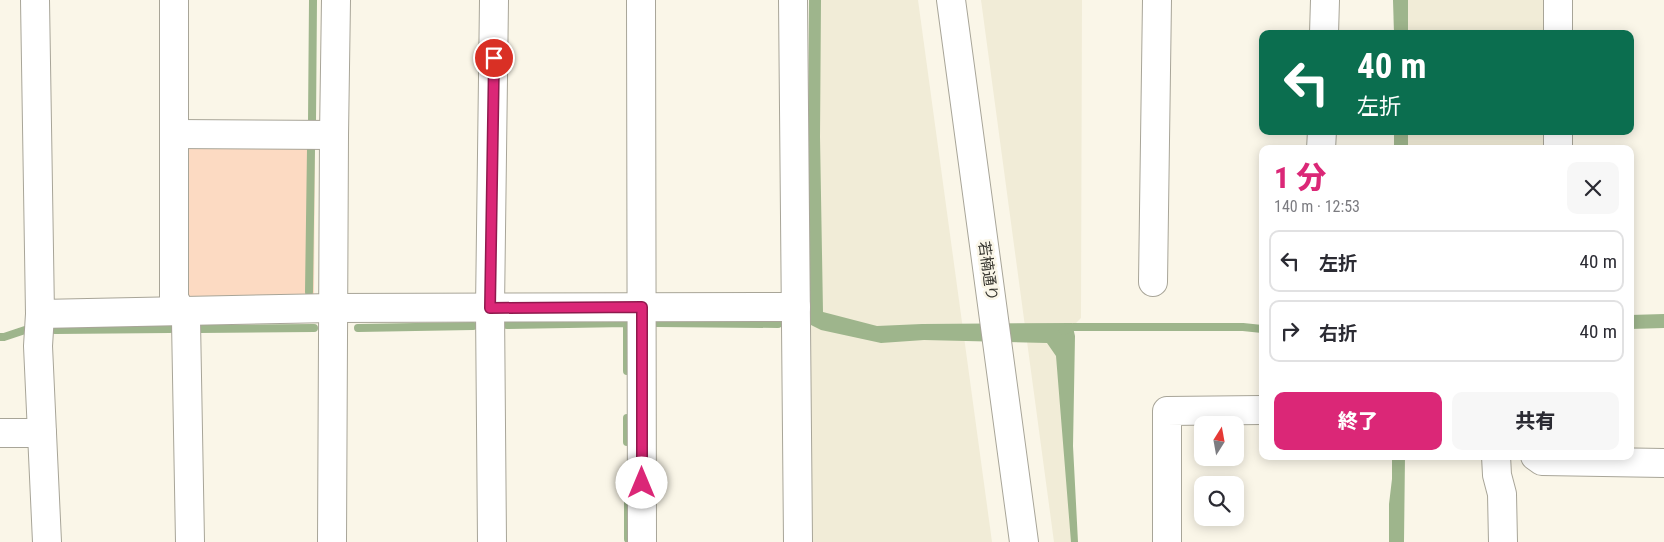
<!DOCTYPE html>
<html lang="ja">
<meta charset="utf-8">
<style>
body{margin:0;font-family:"Roboto Condensed","Noto Sans JP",sans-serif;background:#f7f7f7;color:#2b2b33;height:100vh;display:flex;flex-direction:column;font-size:19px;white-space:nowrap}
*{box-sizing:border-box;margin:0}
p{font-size:16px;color:#7c7c81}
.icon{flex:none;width:28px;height:28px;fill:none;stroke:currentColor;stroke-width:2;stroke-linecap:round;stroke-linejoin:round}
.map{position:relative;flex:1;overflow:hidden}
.details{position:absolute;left:1259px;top:145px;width:375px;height:315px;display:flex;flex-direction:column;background:#fff;border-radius:10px;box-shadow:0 2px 12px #0003}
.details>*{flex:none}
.guide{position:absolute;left:1259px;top:30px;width:375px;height:105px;border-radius:10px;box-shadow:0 2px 12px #0003;background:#0b6e4f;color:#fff;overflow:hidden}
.needle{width:32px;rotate:11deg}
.controls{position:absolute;left:1194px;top:416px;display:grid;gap:10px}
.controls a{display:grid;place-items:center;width:50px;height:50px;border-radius:10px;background:#fff;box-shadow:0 2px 12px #0003;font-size:25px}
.pin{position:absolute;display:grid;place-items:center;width:42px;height:42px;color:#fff;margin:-21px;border:2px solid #fff;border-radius:50%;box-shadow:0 1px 5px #0007}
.me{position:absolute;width:55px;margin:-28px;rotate:0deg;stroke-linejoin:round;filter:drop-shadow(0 0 4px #0008)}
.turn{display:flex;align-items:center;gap:18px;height:105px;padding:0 15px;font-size:22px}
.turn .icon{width:65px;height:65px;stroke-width:2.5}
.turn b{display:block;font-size:35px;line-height:42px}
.round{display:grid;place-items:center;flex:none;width:52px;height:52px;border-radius:10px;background:#f7f7f7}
.headline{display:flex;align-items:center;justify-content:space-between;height:85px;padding:0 15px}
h1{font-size:30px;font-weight:800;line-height:38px;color:#db2777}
.action{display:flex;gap:10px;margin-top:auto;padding:10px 15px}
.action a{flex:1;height:58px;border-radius:10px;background:#db2777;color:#fff;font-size:20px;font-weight:800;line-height:58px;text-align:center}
.action a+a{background:#f7f7f7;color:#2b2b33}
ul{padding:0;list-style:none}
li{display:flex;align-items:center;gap:15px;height:62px;margin:0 10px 8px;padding:0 5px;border:2px solid #e1e1e2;border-radius:10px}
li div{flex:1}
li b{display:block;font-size:19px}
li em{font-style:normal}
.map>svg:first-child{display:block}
.built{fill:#f1ecd7}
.green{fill:#fcdac2}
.water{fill:#9eb58c}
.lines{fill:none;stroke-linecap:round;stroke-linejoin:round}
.stream{stroke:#9eb58c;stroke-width:8}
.street-casing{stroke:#a8a598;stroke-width:30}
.secondary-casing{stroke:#a8a598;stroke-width:30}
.street{stroke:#fff;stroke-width:28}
.secondary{stroke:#fff;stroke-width:28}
.route-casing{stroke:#8e194d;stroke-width:12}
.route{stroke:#db2777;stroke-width:9}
.labels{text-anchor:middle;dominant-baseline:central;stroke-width:5;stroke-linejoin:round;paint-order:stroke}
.street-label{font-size:15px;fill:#35342e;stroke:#faf6e8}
</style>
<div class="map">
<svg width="1664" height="542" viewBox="0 0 1664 542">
<rect width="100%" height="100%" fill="#faf6e8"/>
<!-- built -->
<g class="built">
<polygon points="813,0 918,0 992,542 806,542 807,330 817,310"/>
<polygon points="981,0 1082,0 1081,318 1068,331 1074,542 1054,542"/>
<polygon points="1403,0 1567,0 1568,34 1403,34"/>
<rect x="1402" y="131" width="167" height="18"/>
</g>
<!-- green -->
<polygon class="green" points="193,143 315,144 314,299 194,302 182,291 180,154"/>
<!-- water -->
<g class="water">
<polygon points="809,0 821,0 820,137 823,312 877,326 922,324 1072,323 1075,336 1073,446 1078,542 1071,542 1056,356 1047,343 924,340 881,343 821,330 807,323"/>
<polygon points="1393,0 1408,0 1408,34 1394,34"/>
<rect x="1394" y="131" width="14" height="18"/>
<polygon points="1664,314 1664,328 1630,329 1630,315"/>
<polygon points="1392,456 1405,456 1404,542 1389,542 1389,504 1392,479"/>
</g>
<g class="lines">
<!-- stream -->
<g class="stream">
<polyline points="312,122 313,0"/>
<polyline points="309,292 311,149"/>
<polyline points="657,323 778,324"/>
<polyline points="507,325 627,323 627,371"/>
<polyline points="358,328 473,326"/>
<polyline points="199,329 314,328"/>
<polyline points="55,330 170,329"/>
<polyline points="1063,331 1073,327 1243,327 1262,329"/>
<polyline points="0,337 4,337 25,330"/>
<polyline points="627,418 627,442"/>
<polyline points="628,501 628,539"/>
</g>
<defs>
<g id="street">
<polyline points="35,0 40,314 38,346 47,542"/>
<polyline points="174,0 174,298 186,321 190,542"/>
<polyline points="641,0 642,542"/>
<polyline points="793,0 798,542"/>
<polyline points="1324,34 1325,0"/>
<polyline points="1558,34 1558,0"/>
<polyline points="175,134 334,135"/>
<polyline points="1321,149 1322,131"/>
<polyline points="1558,149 1558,131"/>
<polyline points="1153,282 1157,0"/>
<polyline points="40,314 333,308 796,307"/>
<polyline points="0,433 42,433"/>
<polyline points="1496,456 1497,475 1502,494 1503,542"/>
<polyline points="1535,456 1542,461 1664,463"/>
<polyline points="332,542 334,135 336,0"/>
<polyline points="492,542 490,308 494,0"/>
<polyline points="1167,542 1167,411 1262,410"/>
</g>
<polyline id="secondary" points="951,0 1024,542"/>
</defs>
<!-- street casing -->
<use href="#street" class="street-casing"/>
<!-- secondary casing -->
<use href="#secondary" class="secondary-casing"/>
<!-- street -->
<use href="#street" class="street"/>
<!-- secondary -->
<use href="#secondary" class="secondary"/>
</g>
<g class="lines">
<defs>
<polyline id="route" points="494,58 490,308 642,307 642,483"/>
</defs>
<!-- route casing -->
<use href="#route" class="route-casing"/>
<!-- route -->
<use href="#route" class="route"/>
</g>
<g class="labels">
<!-- street labels -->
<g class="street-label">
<text transform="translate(988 271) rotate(82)">若楠通り</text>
</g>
</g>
</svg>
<div class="controls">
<a><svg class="needle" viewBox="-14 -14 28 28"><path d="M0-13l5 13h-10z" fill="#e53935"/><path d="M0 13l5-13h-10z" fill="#7c7c81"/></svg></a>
<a><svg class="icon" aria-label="search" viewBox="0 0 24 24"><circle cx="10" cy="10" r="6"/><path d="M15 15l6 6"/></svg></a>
</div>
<div class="pin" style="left:494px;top:58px;background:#d93025"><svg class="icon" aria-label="arrive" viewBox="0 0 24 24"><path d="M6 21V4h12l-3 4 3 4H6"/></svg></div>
<svg class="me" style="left:642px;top:483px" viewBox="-20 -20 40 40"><circle r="19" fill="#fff"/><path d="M0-13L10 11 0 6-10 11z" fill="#db2777"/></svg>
<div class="guide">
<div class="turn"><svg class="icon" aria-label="left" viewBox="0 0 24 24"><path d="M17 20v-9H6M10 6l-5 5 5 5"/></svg><div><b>40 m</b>左折</div></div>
</div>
<section class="details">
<div class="headline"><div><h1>1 分</h1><p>140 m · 12:53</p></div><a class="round"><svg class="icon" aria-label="close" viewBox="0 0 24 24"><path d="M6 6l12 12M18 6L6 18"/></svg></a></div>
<ul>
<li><svg class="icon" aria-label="left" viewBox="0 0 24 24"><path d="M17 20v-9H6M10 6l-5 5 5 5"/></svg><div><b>左折</b></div><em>40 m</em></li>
<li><svg class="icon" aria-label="right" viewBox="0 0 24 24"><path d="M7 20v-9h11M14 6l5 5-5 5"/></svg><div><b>右折</b></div><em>40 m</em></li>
</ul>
<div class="action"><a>終了</a><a>共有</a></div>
</section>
</div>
